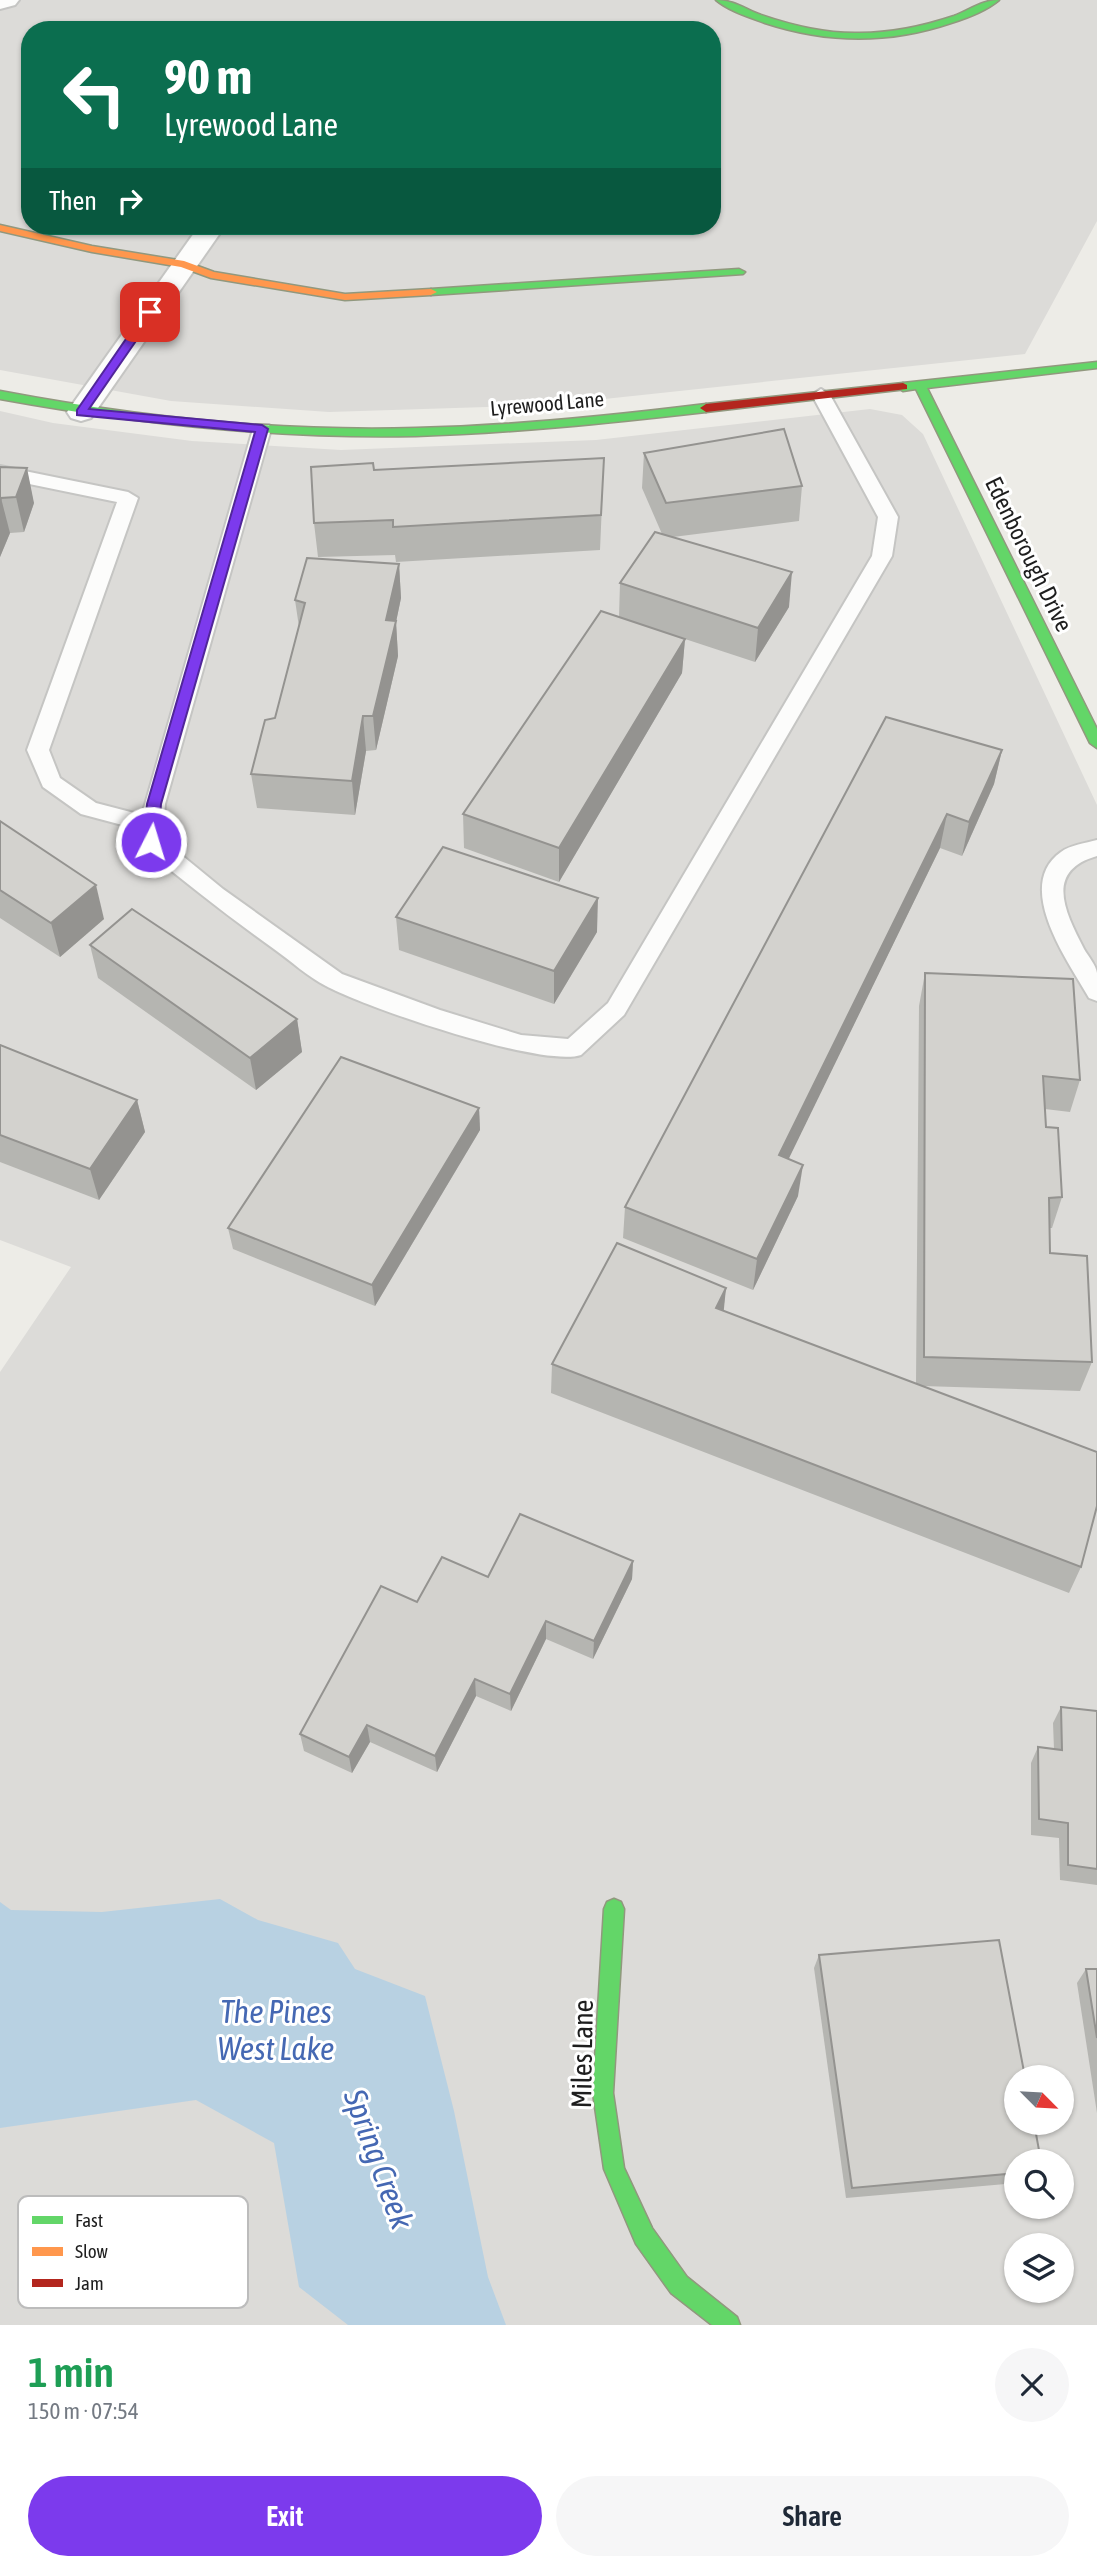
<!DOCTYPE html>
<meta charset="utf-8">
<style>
body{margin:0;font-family:"Asap Condensed",sans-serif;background:#f6f6f7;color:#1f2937;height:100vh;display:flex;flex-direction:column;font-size:26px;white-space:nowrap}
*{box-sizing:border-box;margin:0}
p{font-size:23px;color:#747a83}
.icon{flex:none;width:38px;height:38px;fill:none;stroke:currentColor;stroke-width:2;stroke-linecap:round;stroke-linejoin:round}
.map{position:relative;height:2325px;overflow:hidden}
.sheet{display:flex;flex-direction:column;background:#fff;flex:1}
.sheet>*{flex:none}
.hud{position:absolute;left:21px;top:21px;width:700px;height:214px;border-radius:28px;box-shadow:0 2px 5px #0004;background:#0b6e4f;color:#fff;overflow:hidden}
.needle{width:46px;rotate:114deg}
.controls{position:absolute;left:1004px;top:2065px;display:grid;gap:14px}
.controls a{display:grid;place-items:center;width:70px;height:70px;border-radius:50%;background:#fff;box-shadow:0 2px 5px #0004;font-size:35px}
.pin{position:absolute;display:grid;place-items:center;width:60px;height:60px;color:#fff;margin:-30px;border-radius:14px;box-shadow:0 4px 10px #0006}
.me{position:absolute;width:77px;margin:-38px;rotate:5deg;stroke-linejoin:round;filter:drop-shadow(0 0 5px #0008)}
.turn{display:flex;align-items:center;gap:24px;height:147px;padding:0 28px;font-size:32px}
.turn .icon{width:91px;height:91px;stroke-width:2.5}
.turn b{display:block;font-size:49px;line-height:60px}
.then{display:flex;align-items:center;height:66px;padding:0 28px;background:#0003;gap:14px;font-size:26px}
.round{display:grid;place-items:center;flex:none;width:74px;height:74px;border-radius:37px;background:#f6f6f7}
.head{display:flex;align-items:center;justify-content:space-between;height:119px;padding:0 28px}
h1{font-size:42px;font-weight:600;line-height:52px;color:#1e9e55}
.action{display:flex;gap:14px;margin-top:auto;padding:14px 28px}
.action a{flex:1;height:80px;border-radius:42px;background:#7c3aed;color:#fff;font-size:28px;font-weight:600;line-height:80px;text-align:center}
.action a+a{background:#f6f6f7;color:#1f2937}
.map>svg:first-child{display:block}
.residential{fill:#dcdbd8;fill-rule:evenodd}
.water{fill:#b8d1e2}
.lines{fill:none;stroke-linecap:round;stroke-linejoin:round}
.lane-casing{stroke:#c5c5c3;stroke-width:4}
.street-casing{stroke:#c5c5c3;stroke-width:4}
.fast-casing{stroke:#91987e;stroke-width:3}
.slow-casing{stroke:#91987e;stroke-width:3}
.jam-casing{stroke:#91987e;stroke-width:3}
.lane{fill:#fcfcfb;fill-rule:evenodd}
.street{fill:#fcfcfb;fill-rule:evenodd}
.fast{fill:#63d668;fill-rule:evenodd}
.slow{fill:#ff974d;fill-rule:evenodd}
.jam{fill:#b3261e;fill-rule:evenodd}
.wall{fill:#b5b5b1}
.shaded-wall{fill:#949390}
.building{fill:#d3d2ce;stroke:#949390;stroke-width:2}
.route{fill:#7c3aed;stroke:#51269a;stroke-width:2}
.labels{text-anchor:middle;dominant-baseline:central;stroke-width:6;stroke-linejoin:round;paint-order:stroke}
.far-street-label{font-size:21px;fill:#1e1e1e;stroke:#fff}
.street-label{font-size:24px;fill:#1e1e1e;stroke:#fff}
.near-street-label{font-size:28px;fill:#1e1e1e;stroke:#fff}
.near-water-label{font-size:32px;font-style:italic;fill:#4568b3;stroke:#fff}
.key{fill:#fff;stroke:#bcbcbc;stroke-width:2}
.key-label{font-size:19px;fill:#1e1e1e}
</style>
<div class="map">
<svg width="1097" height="2325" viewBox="0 0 1097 2325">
<rect width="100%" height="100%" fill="#edece7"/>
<!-- residential -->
<g class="residential">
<path d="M0 0H1097V221L1025 354 548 405 329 412 171 401 0 370ZM30 30H712V226H30Z"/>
<path d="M870 409 902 415 923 434 1097 805V2325H0V1372L71 1267 0 1240V411L53 423 192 441 341 450 596 440ZM1017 2077H1062V2123H1017ZM1017 2161H1062V2207H1017ZM1017 2245H1062V2291H1017Z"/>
</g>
<!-- water -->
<polygon class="water" points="220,1899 258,1920 338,1943 355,1969 425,1996 454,2111 488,2277 506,2325 348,2325 299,2287 274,2143 196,2100 0,2128 0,1902 11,1910 102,1912"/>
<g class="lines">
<defs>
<g id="lane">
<path d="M821 389 830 395 898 517 892 556 624 1015 581 1055C542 1068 367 1008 326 986 308 977 291 961 274 949 229 917 186 883 143 848L140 842 141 830 81 814 43 787 27 750 117 502 0 478V466L128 492 138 498 49 750 60 778 96 803 142 815 253 429 255 425H269L271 429 165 804 162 839 223 889 342 974 440 1010 521 1035 568 1039 608 1003 872 556 878 517 812 395Z"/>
<path d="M1097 840V856C1044 871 1065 912 1084 949 1088 956 1096 965 1097 973 1097 982 1097 992 1097 1001L1089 998C1068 961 1013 886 1061 852 1070 845 1086 843 1097 840Z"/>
</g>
<g id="street">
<polygon points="0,0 19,0 15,5 0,9"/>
<polygon points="199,226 225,226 91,418 81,421 71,418 67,412"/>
</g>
<g id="fast">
<path d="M716 0C733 0 745 9 761 15 793 26 826 34 860 33 893 33 924 26 954 16 970 10 982 0 999 0 986 11 967 18 951 23 889 44 826 43 765 23 749 17 729 11 716 0Z"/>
<polygon points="739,269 745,272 743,274 431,295 425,292 431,289"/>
<polygon points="1097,362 1097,368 927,388 1097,729 1097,748 1090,743 916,389 903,391 897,387 903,383"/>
<path d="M0 391C137 417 276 432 416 428 513 426 609 416 706 404L712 408 706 412C609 423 513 433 416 436 276 439 137 424 0 399Z"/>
<polygon points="614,1899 621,1902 624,1909 613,2093 624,2168 652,2228 687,2277 737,2317 740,2325 712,2325 671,2293 636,2244 604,2169 593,2093 604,1909 607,1902"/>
</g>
<polygon id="slow" points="0,225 92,246 184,261 214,272 345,294 431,289 437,292 431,295 345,300 211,278 181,267 92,252 0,231"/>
<polygon id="jam" points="903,383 907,385 907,389 706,412 700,408 706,404"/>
</defs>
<!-- lane casing -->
<use href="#lane" class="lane-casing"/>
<!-- street casing -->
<use href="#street" class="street-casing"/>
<!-- fast casing -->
<use href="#fast" class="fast-casing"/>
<!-- slow casing -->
<use href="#slow" class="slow-casing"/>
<!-- jam casing -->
<use href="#jam" class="jam-casing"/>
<!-- lane -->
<use href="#lane" class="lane"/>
<!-- street -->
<use href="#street" class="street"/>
<!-- fast -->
<use href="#fast" class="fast"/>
<!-- slow -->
<use href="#slow" class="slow"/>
<!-- jam -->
<use href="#jam" class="jam"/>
</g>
<!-- wall -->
<g class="wall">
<polygon points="644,453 802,486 799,521 673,537 789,607 755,662 685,639 682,673 559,882 464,848 463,814 619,617 620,583 662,534 642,488"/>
<polygon points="604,458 600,550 396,562 395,555 318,557 314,523 374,470"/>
<polygon points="0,467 34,503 24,532 10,533 0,557"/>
<polygon points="399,564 401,598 396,622 398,656 376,750 366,751 355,815 257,808 251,774 275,718 299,627 295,600"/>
<polygon points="886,717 1002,750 994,784 962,856 940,848 788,1159 798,1196 753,1290 623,1238 625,1207"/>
<polygon points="0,821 104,919 60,957 0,918"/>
<polygon points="396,917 597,932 554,1004 399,950"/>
<polygon points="90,945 297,1019 302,1052 256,1090 98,978"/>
<polygon points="925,973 1080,1080 1070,1112 1045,1109 1046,1127 1062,1197 1052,1228 1050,1228 1050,1253 1092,1362 1080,1391 923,1386 1081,1567 1069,1593 551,1393 552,1364 726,1288 723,1311 916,1384 919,1006"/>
<polygon points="0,1045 137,1100 145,1132 99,1200 0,1162"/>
<polygon points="479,1108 480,1130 375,1306 233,1249 228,1228"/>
<polygon points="633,1561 632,1579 593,1659 546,1639 511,1711 476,1696 437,1772 370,1742 352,1773 304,1751 300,1734 417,1602 488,1577"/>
<polygon points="1061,1707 1097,1711 1097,1885 1060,1880 1059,1838 1031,1835 1031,1763 1038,1747 1054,1749 1053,1723"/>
<polygon points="819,1955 1017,2161 1017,2183 846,2198 814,1968"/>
<polygon points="1086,1969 1097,1969 1097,2113 1077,1983"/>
</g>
<!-- shaded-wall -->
<g class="shaded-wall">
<polygon points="27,468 34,503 24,532 16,497"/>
<polygon points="1,498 10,533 0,557 0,502"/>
<polygon points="399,564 401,598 396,622 398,656 376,750 373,716 386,620"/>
<polygon points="792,572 789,607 755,662 758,628"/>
<polygon points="685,639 682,673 559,882 559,848"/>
<polygon points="363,716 366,751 355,815 352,781"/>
<polygon points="1002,750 994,784 962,856 969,822"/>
<polygon points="947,814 940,848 775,1187 779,1155"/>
<polygon points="96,885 104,919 60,957 51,923"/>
<polygon points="598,898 597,932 554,1004 554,971"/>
<polygon points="297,1019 302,1052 256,1090 250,1058"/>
<polygon points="137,1100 145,1132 99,1200 90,1169"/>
<polygon points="479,1108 480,1130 375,1306 372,1285"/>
<polygon points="803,1165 798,1196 753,1290 757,1259"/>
<polygon points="726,1288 723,1318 716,1308"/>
<polygon points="633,1561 632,1579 593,1659 594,1641"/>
<polygon points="546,1621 546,1639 511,1711 510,1694"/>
<polygon points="475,1679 476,1696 437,1772 435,1756"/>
<polygon points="367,1725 370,1742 352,1773 349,1757"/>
</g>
<!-- building -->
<g class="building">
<polygon points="784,429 802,486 666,503 644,453"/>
<polygon points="604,458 601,515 393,527 393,520 314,523 311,467 373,463 374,470"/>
<polygon points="0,467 27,468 16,497 1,498 0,502"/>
<polygon points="655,532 792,572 758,628 620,583"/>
<polygon points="307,558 399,564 386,620 396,621 373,716 363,716 352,781 251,774 265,720 275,718 305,603 295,600"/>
<polygon points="601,611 685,639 559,848 463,814"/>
<polygon points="886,717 1002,750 969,822 947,814 779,1155 803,1165 757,1259 625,1207"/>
<polygon points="0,821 96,885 51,923 0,890"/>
<polygon points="443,847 598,898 554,971 396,917"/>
<polygon points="132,909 297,1019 250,1058 90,945"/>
<polygon points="925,973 1073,979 1080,1080 1043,1076 1046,1127 1058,1128 1062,1197 1049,1198 1050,1253 1087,1256 1092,1362 924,1357"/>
<polygon points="0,1045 137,1100 90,1169 0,1135"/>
<polygon points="341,1057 479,1108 372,1285 228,1228"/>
<polygon points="617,1243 726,1288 716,1308 1097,1452 1097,1506 1081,1567 552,1364"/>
<polygon points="520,1514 633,1561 594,1641 546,1621 510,1694 475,1679 435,1756 367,1725 349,1757 300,1734 381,1586 417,1602 442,1557 488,1577"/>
<polygon points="1061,1707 1097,1711 1097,1869 1068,1865 1068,1823 1039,1819 1038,1747 1062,1750"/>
<polygon points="999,1940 1025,2077 1017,2077 1017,2123 1034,2123 1041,2161 1017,2161 1017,2173 852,2188 819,1955"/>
<polygon points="1086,1969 1097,1969 1097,2038"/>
</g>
<!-- route -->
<polygon class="route" points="150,309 156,312 89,409 262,425 268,429 161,804 158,842 151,847 144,842 147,804 255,432 77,415 77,410 146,310"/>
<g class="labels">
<!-- far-street labels -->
<g class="far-street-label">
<text transform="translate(547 403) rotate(-5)">Lyrewood Lane</text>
</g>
<!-- street labels -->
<g class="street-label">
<text transform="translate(1029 554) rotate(64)">Edenborough Drive</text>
</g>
<!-- near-street labels -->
<g class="near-street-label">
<text transform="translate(582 2054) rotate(-89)">Miles Lane</text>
</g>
<!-- near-water labels -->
<g class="near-water-label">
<text x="276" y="2011">The Pines<tspan x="276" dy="37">West Lake</tspan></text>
<text transform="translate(379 2159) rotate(70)">Spring Creek</text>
</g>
</g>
<!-- legend -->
<rect x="18" y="2196" width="230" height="112" rx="10" class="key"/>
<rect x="32" y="2216" width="31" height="8" fill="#63d668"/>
<rect x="32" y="2247" width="31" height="9" fill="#ff974d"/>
<rect x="32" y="2279" width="31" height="8" fill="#b3261e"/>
<g class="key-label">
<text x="75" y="2227">Fast</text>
<text x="75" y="2258">Slow</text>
<text x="75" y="2290">Jam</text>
</g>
</svg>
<div class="controls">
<a><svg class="needle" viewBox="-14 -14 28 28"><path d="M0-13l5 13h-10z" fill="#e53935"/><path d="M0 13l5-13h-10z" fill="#747a83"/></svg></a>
<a><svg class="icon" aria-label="search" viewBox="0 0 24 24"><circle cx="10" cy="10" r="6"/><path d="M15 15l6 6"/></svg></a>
<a><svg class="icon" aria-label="layers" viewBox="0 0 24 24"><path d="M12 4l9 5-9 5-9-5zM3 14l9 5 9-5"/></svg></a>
</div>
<div class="pin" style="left:150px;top:312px;background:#d93025"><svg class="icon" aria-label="arrive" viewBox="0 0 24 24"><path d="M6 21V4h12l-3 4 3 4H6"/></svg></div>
<svg class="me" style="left:151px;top:842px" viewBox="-20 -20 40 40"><circle r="17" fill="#7c3aed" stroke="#fff" stroke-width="3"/><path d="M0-11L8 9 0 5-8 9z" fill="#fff"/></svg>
<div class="hud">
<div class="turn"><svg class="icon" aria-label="left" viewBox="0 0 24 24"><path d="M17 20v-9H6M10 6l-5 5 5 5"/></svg><div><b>90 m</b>Lyrewood Lane</div></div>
<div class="then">Then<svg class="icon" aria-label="right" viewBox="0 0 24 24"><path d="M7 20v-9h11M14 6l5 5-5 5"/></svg></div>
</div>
</div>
<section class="sheet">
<div class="head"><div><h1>1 min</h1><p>150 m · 07:54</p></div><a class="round"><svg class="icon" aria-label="close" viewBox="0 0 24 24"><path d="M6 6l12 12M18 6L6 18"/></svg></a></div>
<div class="action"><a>Exit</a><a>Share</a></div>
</section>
